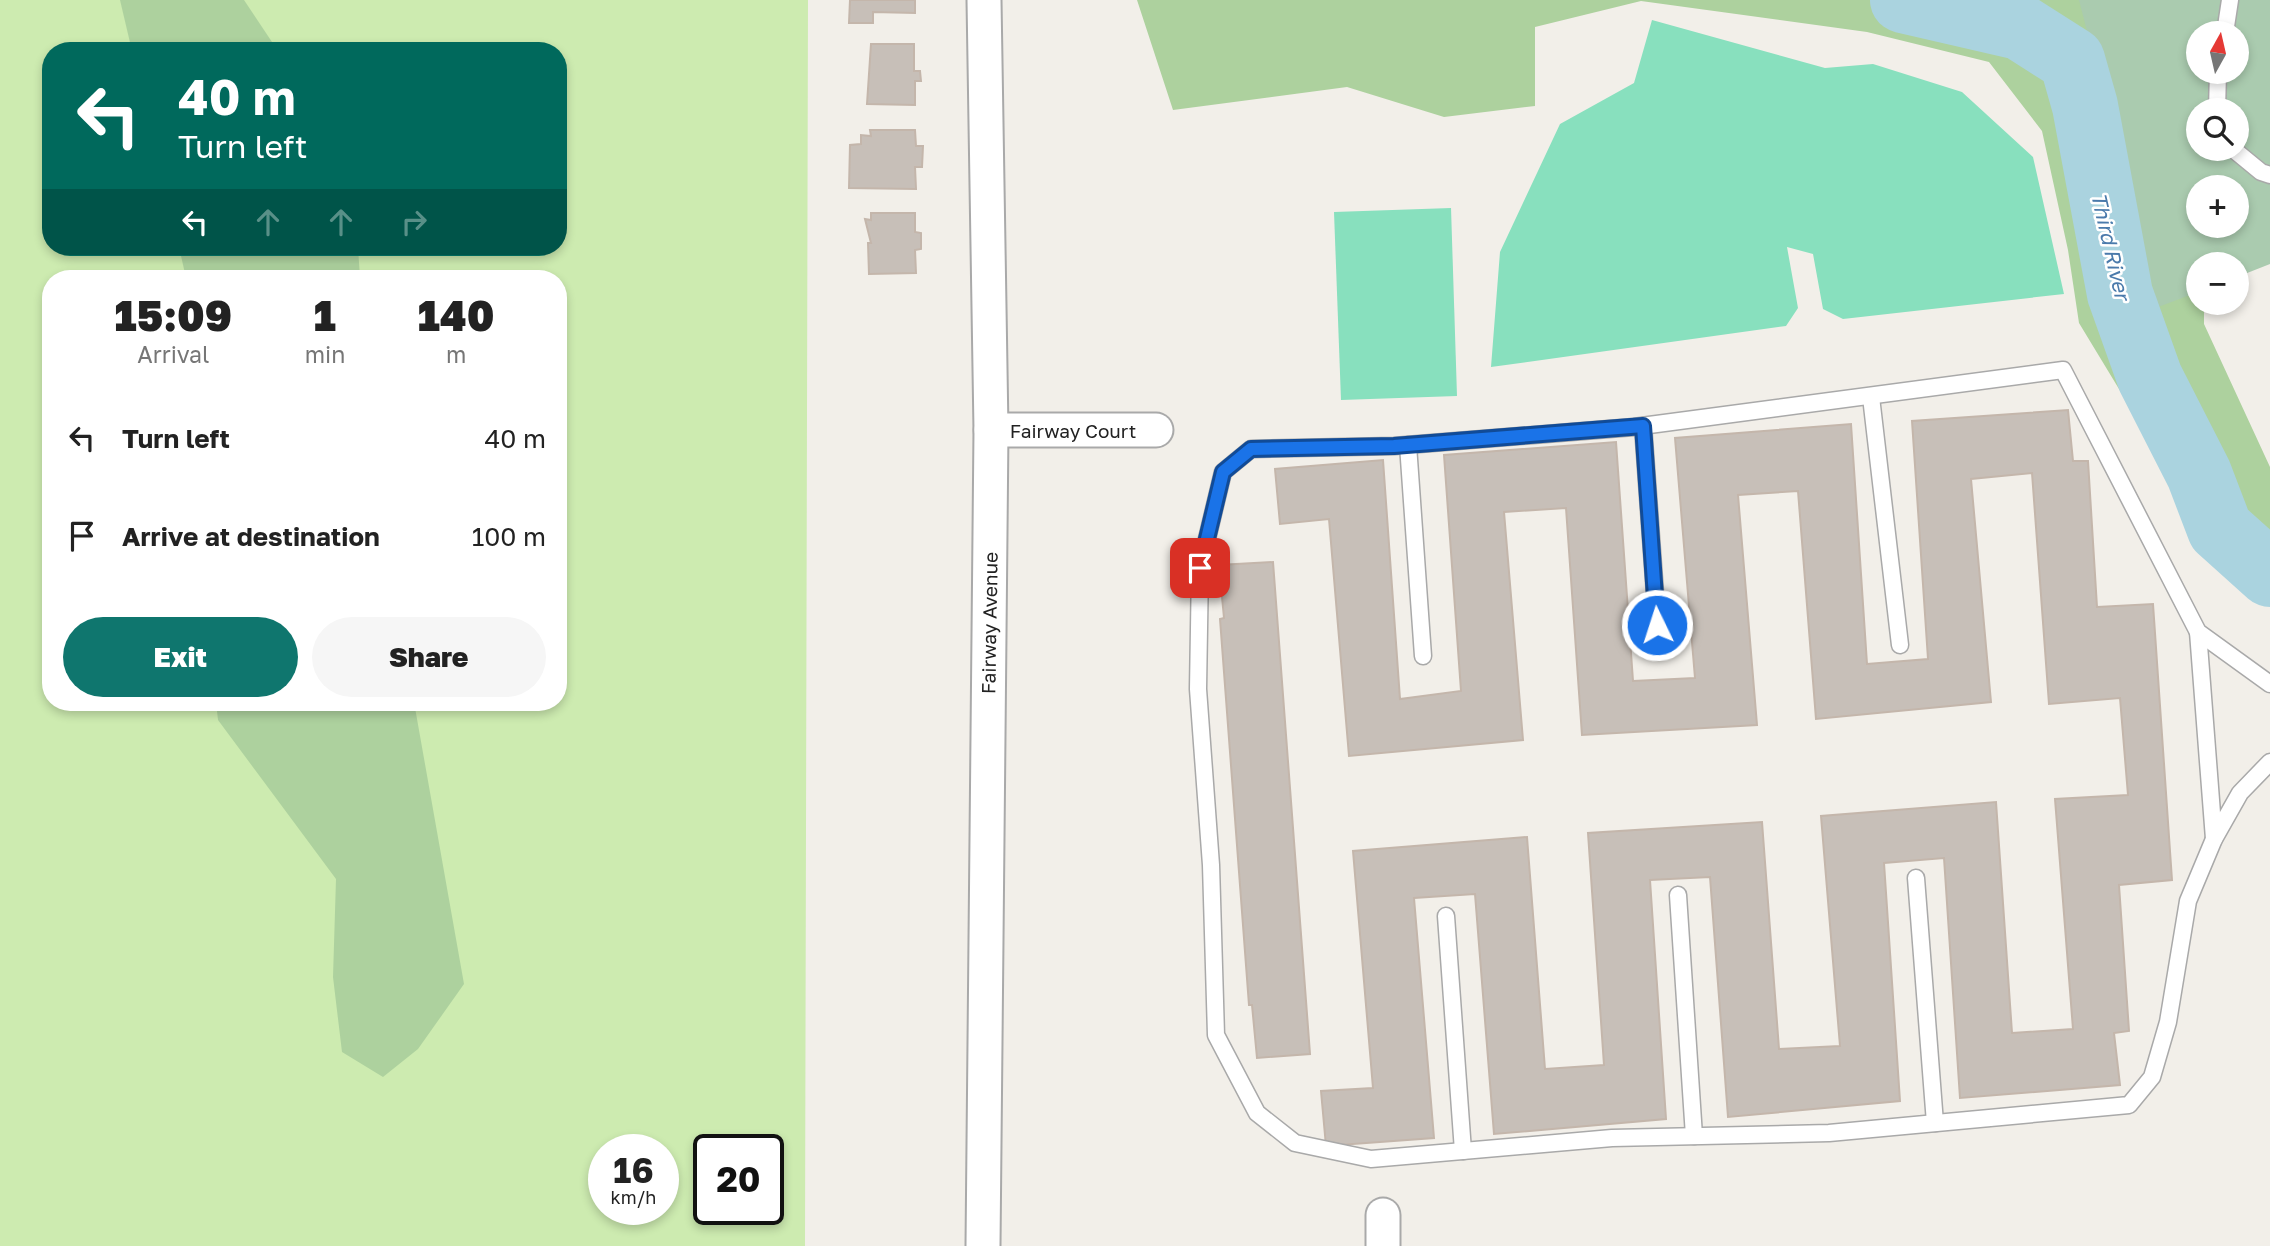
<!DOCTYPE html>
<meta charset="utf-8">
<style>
body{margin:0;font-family:"Golos Text",sans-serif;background:#f6f6f6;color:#222;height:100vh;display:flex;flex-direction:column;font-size:26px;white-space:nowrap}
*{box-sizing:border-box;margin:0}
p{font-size:23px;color:#767676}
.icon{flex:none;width:38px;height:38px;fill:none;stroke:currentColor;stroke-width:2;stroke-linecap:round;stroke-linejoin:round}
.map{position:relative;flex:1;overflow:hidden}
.panel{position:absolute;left:42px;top:270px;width:525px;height:441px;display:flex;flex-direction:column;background:#fff;border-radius:28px;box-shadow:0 4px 10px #0003}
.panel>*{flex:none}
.top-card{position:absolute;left:42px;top:42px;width:525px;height:214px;border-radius:28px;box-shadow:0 4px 10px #0003;background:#00695c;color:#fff;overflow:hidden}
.needle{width:46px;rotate:8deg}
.fabs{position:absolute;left:2186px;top:21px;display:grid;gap:14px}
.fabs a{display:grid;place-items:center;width:63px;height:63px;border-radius:50%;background:#fff;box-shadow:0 4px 10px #0003;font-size:35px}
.speed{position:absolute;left:588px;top:1134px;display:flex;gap:14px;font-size:35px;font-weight:700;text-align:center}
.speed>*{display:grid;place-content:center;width:91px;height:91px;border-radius:50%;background:#fff;box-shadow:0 4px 10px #0003;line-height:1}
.speed small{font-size:18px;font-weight:400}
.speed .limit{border:4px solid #111;border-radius:10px;background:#fff;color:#111}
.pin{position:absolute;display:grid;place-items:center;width:60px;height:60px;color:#fff;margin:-30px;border-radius:14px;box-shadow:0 4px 10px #0006}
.me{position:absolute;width:77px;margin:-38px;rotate:356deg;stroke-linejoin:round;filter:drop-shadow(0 0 5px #0008)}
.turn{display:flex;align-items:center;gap:24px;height:147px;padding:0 21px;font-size:32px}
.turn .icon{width:91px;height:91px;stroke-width:2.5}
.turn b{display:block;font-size:49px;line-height:60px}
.lanes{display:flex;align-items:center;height:66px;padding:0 21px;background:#0003;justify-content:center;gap:35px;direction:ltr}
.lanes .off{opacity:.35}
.eta{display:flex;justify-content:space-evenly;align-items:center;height:119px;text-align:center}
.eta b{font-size:42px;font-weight:800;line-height:49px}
.cta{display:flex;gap:14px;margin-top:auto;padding:14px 21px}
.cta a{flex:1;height:80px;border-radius:42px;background:#0f766e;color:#fff;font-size:28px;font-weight:800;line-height:80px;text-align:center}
.cta a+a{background:#f6f6f6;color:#222}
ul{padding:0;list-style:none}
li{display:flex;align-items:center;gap:21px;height:98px;padding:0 21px}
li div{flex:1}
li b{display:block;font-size:26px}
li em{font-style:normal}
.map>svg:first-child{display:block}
.grass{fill:#cdebb0;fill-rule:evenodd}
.forest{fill:#add19e;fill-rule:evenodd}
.cemetery{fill:#aacbaf;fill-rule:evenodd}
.pitch{fill:#88e0be}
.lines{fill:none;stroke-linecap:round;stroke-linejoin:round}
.river{stroke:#aad3df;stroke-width:66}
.building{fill:#c7bfb8;stroke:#c4b6ab;stroke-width:2}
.lane-casing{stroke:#a9a9a9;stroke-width:19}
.street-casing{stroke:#a9a9a9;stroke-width:37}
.lane{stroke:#fff;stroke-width:16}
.street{stroke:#fff;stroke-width:33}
.route-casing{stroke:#114b97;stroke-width:18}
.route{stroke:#1a73e8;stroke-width:12}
.labels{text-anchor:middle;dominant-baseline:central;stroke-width:5;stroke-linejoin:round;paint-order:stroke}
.street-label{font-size:19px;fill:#222;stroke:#fff}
.water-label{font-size:21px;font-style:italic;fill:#4a7aab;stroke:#fff}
</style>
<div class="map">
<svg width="2270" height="1246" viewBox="0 0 2270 1246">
<rect width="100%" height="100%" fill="#f2efe9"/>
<!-- grass -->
<path class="grass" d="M0 0H808L805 1246H0ZM51 51H558V247H51ZM51 278H558V702H51ZM604 1150H663V1209H604ZM709 1150H768V1209H709Z"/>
<!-- forest -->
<g class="forest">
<polygon points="120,0 244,0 278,51 132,51"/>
<path d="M1137 0H2242L2270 241 2198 264V303H2204V324L2270 467V596L2216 569 2136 417 2079 323 2068 250 2042 131 1989 62 1867 32 1641 1 1535 27V106L1444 117 1347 87 1173 110ZM2198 33H2236V72H2198ZM2198 110H2236V149H2198ZM2198 187H2236V226H2198Z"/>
<polygon points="179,247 358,247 360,278 186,278"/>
<polygon points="216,702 414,702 464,984 418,1049 383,1077 342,1052 333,977 336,879 218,720"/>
</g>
<!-- cemetery -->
<path class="cemetery" d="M2079 0H2270V264L2237 277 2236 264H2198V292L2158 307ZM2198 33H2236V72H2198ZM2198 110H2236V149H2198ZM2198 187H2236V226H2198Z"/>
<!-- pitch -->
<g class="pitch">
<polygon points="1652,20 1825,68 1873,64 1962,92 2033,157 2064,294 1843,319 1823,309 1813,254 1787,247 1798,308 1786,326 1491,367 1500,252 1560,124 1634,83"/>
<polygon points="1451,208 1457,396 1341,400 1334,212"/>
</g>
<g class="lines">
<!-- river -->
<polyline class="river" points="1903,0 2020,27 2072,60 2085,106 2120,294 2150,378 2199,474 2220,529 2270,574"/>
</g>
<!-- building -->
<g class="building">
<polygon points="850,0 915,0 915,13 873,12 873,23 849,23"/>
<polygon points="871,44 914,44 914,71 920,71 921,81 915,81 915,105 867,104"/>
<polygon points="870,130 915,130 916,146 923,146 922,167 915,167 916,189 849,188 850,145 861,144 861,135 871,136"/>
<polygon points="871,213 915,213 915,232 921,233 921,249 915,250 916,273 869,274 868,243 871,243 865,219 871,220"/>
<polygon points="2068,410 2073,461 2088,461 2097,607 2153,604 2172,880 2119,885 2129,1031 2114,1033 2120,1085 1960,1098 1944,858 1884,863 1900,1101 1728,1117 1710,877 1650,880 1666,1119 1494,1134 1475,894 1414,898 1434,1138 1326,1146 1321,1091 1373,1088 1353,851 1527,837 1545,1069 1604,1065 1588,833 1762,822 1779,1049 1840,1046 1821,816 1996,802 2012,1033 2073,1029 2055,799 2128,795 2120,698 2049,704 2032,473 1971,479 1991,702 1816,719 1798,491 1738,495 1757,725 1582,735 1566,508 1504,512 1523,740 1349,756 1329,519 1280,524 1275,469 1383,460 1400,699 1461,691 1444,455 1616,442 1633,681 1695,678 1675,438 1851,424 1867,664 1928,659 1912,421"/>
<polygon points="1273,562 1310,1054 1257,1058 1252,1005 1249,1005 1220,619 1224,618 1219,565"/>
</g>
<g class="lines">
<defs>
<g id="lane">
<polyline points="2225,33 2230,0"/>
<polyline points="2217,110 2218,72"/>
<polyline points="2233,149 2261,172 2270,175"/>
<polyline points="1871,397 1900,645"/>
<polyline points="1643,426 1659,650"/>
<polyline points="1408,445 1423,656"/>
<polyline points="2198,632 2214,839"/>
<polyline points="2270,684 2198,632 2063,370 1634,427 1394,446 1251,449 1223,472 1200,568 1198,689 1211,865 1216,1035 1257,1113 1295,1143 1371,1159 1612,1138 1829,1133 2129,1105 2152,1077 2168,1022 2188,901 2214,839 2240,793 2270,762"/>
<polyline points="1916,878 1935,1123"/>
<polyline points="1678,895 1694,1136"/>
<polyline points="1446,916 1463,1151"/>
</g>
<g id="street">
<polyline points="991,430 1156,430"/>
<polyline points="983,1246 991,430 984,0"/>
<polyline points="1383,1246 1383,1215"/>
</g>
</defs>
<!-- lane casing -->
<use href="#lane" class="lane-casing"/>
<!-- street casing -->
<use href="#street" class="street-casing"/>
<!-- lane -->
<use href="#lane" class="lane"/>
<!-- street -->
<use href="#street" class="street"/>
</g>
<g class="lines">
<defs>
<polyline id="route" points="1200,568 1223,472 1251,449 1394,446 1643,426 1657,625"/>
</defs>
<!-- route casing -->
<use href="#route" class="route-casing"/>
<!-- route -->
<use href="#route" class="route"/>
</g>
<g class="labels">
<!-- street labels -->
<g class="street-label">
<text x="1073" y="430">Fairway Court</text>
<text transform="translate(989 623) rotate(-89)">Fairway Avenue</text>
</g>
<!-- water labels -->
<g class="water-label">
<text transform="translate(2111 246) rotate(77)">Third River</text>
</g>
</g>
</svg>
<div class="fabs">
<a><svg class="needle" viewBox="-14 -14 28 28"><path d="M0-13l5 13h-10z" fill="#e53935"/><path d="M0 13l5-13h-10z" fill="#767676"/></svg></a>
<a><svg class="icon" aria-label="search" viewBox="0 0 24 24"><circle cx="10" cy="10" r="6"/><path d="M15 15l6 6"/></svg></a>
<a>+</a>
<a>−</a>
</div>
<div class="speed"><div>16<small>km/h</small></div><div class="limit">20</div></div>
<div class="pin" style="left:1200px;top:568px;background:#d93025"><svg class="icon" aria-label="arrive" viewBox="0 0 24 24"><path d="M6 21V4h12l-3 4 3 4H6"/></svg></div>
<svg class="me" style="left:1657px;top:625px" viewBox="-20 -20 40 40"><circle r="17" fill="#1a73e8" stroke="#fff" stroke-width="3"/><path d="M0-11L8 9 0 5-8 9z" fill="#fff"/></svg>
<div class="top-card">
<div class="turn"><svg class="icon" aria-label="left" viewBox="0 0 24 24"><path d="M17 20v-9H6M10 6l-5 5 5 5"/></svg><div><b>40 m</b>Turn left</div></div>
<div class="lanes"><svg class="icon" aria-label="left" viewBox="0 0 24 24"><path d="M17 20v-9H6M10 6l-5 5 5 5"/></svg><svg class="icon off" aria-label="ahead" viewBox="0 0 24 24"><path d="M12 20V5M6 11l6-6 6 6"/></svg><svg class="icon off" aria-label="ahead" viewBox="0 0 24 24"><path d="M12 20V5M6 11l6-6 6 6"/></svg><svg class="icon off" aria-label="right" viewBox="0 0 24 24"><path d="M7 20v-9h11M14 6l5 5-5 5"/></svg></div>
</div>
<section class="panel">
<div class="eta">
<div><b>15:09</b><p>Arrival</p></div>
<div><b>1</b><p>min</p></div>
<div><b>140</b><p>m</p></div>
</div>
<ul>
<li><svg class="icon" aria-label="left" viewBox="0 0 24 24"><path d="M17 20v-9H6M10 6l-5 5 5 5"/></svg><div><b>Turn left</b></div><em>40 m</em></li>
<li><svg class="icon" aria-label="arrive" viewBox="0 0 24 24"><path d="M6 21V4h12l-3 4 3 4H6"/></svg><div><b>Arrive at destination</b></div><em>100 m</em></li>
</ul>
<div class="cta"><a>Exit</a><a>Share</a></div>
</section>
</div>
